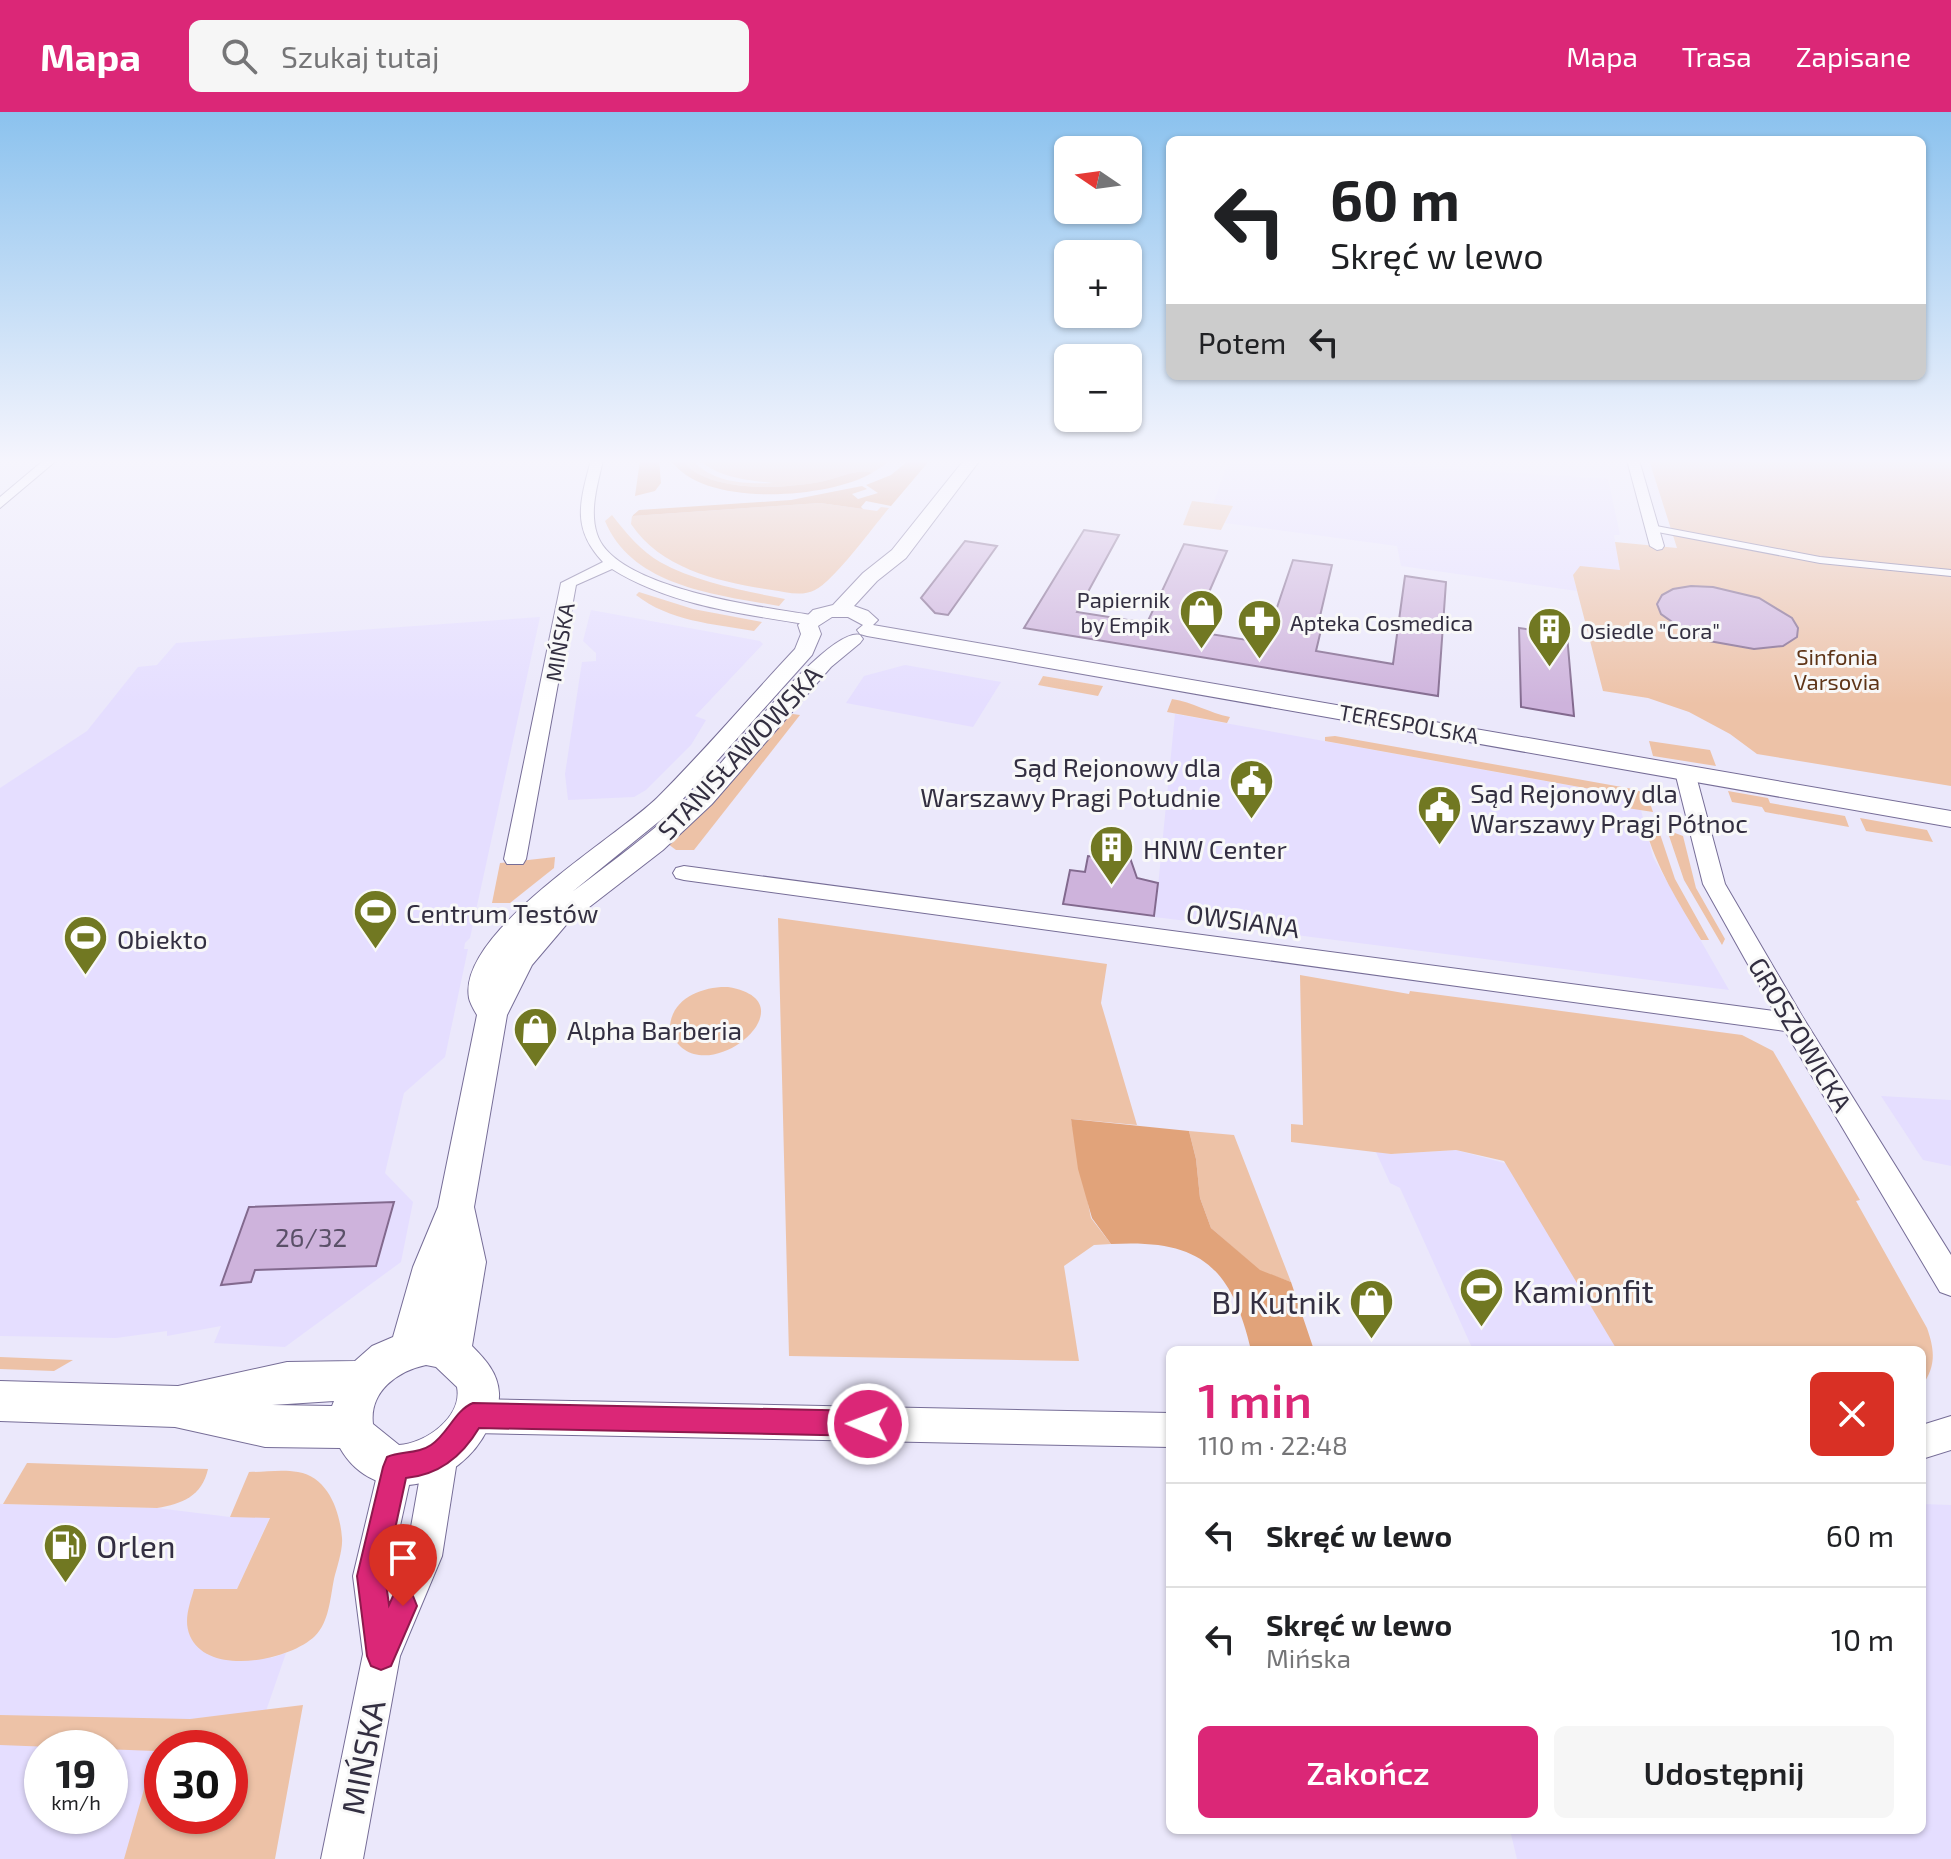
<!DOCTYPE html>
<html lang="pl">
<meta charset="utf-8">
<style>
body{margin:0;font-family:"Exo 2",sans-serif;background:#f6f6f6;color:#202124;height:100vh;display:flex;flex-direction:column;font-size:30px;white-space:nowrap}
*{box-sizing:border-box;margin:0}
p{font-size:26px;color:#757577}
.icon{flex:none;width:44px;height:44px;fill:none;stroke:currentColor;stroke-width:2;stroke-linecap:round;stroke-linejoin:round}
.map{position:relative;flex:1;overflow:hidden}
.side{position:absolute;left:1166px;top:1234px;width:760px;height:488px;display:flex;flex-direction:column;background:#fff;border-radius:12px;box-shadow:0 2px 6px #0004}
.side>*{flex:none}
.banner{position:absolute;left:1166px;top:24px;width:760px;height:244px;border-radius:12px;box-shadow:0 2px 6px #0004;background:#fff;color:#202124;overflow:hidden}
.needle{width:52px;rotate:283deg}
.buttons{position:absolute;left:1054px;top:24px;display:grid;gap:16px}
.buttons a{display:grid;place-items:center;width:88px;height:88px;border-radius:12px;background:#fff;box-shadow:0 2px 6px #0004;font-size:40px}
.speed{position:absolute;left:24px;top:1618px;display:flex;gap:16px;font-size:40px;font-weight:700;text-align:center}
.speed>*{display:grid;place-content:center;width:104px;height:104px;border-radius:50%;background:#fff;box-shadow:0 2px 6px #0004;line-height:1}
.speed small{font-size:20px;font-weight:400}
.speed .limit{border:12px solid #d22;background:#fff;color:#111}
.pin{position:absolute;display:grid;place-items:center;width:68px;height:68px;color:#fff;margin:-82px -34px;border-radius:50% 50% 50% 0;rotate:-45deg;box-shadow:0 0 8px #0007}
.pin .icon{rotate:45deg}
.me{position:absolute;width:88px;margin:-44px;rotate:271deg;stroke-linejoin:round;filter:drop-shadow(0 0 6px #0008)}
.turn{display:flex;align-items:center;gap:28px;height:168px;padding:0 32px;font-size:36px}
.turn .icon{width:104px;height:104px;stroke-width:2.5}
.turn b{display:block;font-size:56px;line-height:68px}
.then{display:flex;align-items:center;height:76px;padding:0 32px;background:#0003;gap:16px;font-size:30px}
.round{display:grid;place-items:center;flex:none;width:84px;height:84px;border-radius:12px;background:#f6f6f6}
.headline{display:flex;align-items:center;justify-content:space-between;height:136px;padding:0 32px}
h1{font-size:48px;font-weight:600;line-height:60px;color:#db2777}
.cta{display:flex;gap:16px;margin-top:auto;padding:16px 32px}
.cta a{flex:1;height:92px;border-radius:12px;background:#db2777;color:#fff;font-size:32px;font-weight:600;line-height:92px;text-align:center}
.cta a+a{background:#f6f6f6;color:#202124}
ul{padding:0;list-style:none}
li{display:flex;align-items:center;gap:24px;height:104px;padding:0 32px;border-top:2px solid #e0e0e0}
li div{flex:1}
li b{display:block;font-size:30px}
li em{font-style:normal}
header{display:flex;align-items:center;gap:48px;box-sizing:border-box;height:112px;padding:0 40px;background:#db2777;color:#fff}
header strong{font-size:38px}
nav{display:flex;gap:44px;margin-inline-start:auto;font-size:28px}
.search{width:560px;height:72px;background:#f6f6f6;display:flex;align-items:center;gap:20px;box-sizing:border-box;padding:0 28px;border-radius:12px;color:#757577;font-size:30px}
.map>svg:first-child{display:block}
.built{fill:#e5deff;fill-rule:evenodd}
.green{fill:#edc2a7;fill-rule:evenodd}
.forest{fill:#e1a37a}
.building{fill:#ceb3dc;stroke:#82698e;stroke-width:2}
.lines{fill:none;stroke-linecap:round;stroke-linejoin:round}
.pedestrian-casing{stroke:#766d97;stroke-width:2}
.minor-casing{stroke:#766d97;stroke-width:2}
.tertiary-casing{stroke:#766d97;stroke-width:2}
.pedestrian{fill:#fff;fill-rule:evenodd}
.minor{fill:#fff;fill-rule:evenodd}
.tertiary{fill:#fff;fill-rule:evenodd}
.route{fill:#db2777;stroke:#8e194d;stroke-width:2}
.labels{text-anchor:middle;dominant-baseline:central;stroke-width:6;stroke-linejoin:round;paint-order:stroke}
.far-poi-label{font-size:22px;fill:#332f41;stroke:#f8f8f8;text-anchor:start}
.far-street-label{font-size:22px;fill:#332f41;stroke:#f8f8f8}
.far-park-label{font-size:22px;fill:#5e3417;stroke:#f8f8f8}
.street-label{font-size:26px;fill:#332f41;stroke:#f8f8f8}
.poi-label{font-size:26px;fill:#332f41;stroke:#f8f8f8;text-anchor:start}
.near-number-label{font-size:26px;fill:#5a5068}
.near-poi-label{font-size:32px;fill:#332f41;stroke:#f8f8f8;text-anchor:start}
.near-street-label{font-size:32px;fill:#332f41;stroke:#f8f8f8}
</style>
<header>
<strong>Mapa</strong>
<div class="search"><svg class="icon" aria-label="search" viewBox="0 0 24 24"><circle cx="10" cy="10" r="6"/><path d="M15 15l6 6"/></svg>Szukaj tutaj</div>
<nav><a>Mapa</a><a>Trasa</a><a>Zapisane</a></nav>
</header>
<div class="map">
<svg width="1951" height="1747" viewBox="0 0 1951 1747">
<rect width="100%" height="100%" fill="#ebe8fb"/>
<!-- built -->
<g class="built">
<polygon points="1229,348 1314,348 1608,367 1620,423 1614,423 1620,458 1573,463 1577,479 1401,454 1397,434 1225,411 1233,394 1213,392"/>
<polygon points="591,498 760,529 763,532 695,604 706,608 691,633 646,678 634,685 568,688 565,662 582,550 596,549 596,541 583,529"/>
<polygon points="540,505 470,826 465,831 464,837 468,837 445,945 404,981 385,1061 413,1090 401,1150 285,1235 214,1231 221,1214 167,1224 167,1219 116,1226 0,1224 0,676 87,619 138,555 157,553 176,531"/>
<polygon points="905,553 973,565 1001,570 973,615 846,591 864,564"/>
<polygon points="1175,602 1633,685 1639,690 1653,745 1729,878 1155,805"/>
<polygon points="1881,984 1951,988 1951,1054 1923,1048"/>
<polygon points="1375,1038 1391,1042 1456,1038 1508,1052 1617,1238 1473,1238 1400,1076 1390,1071"/>
<path d="M0 1392 157 1396 230 1405H270L237 1477 271 1546 286 1541 266 1599 191 1607 162 1636V1704L153 1747H0ZM42 1636H110V1704H42Z"/>
<polygon points="1922,1392 1951,1393 1951,1747 1517,1747 1510,1718 1922,1718"/>
</g>
<!-- green -->
<g class="green">
<path d="M682 348H693C712 371 745 372 773 371 746 368 720 366 699 348H892L872 361C858 356 839 366 824 369 787 377 707 382 682 348Z"/>
<polygon points="1649,348 1951,348 1951,674 1757,642 1730,622 1689,600 1648,586 1603,579 1573,463 1580,454 1620,458 1615,430 1677,436"/>
<polygon points="1192,389 1233,394 1221,418 1183,413"/>
<path d="M820 391 877 399 881 395 889 396C874 414 833 470 815 478 801 485 786 480 772 478 720 470 662 458 631 412L632 404Z"/>
<path d="M612 403C625 420 642 440 660 450 696 470 744 479 785 487L779 494C718 483 632 475 605 409Z"/>
<path d="M639 480 693 497 762 510 754 519C713 512 669 509 636 483Z"/>
<polygon points="1043,564 1103,574 1098,584 1038,573"/>
<path d="M1172 587C1193 590 1209 601 1230 605L1227 611 1167 600Z"/>
<polygon points="793,602 800,603 694,738 676,738 668,732 787,604"/>
<polygon points="1335,624 1633,677 1647,682 1653,700 1627,696 1624,683 1325,629 1325,625"/>
<polygon points="1649,629 1710,638 1716,654 1653,644"/>
<polygon points="1728,679 1768,686 1770,691 1845,704 1849,715 1765,700 1762,695 1732,690"/>
<polygon points="1860,706 1927,718 1933,730 1866,719"/>
<path d="M1645 714 1658 716 1675 767 1709 828H1701C1679 791 1656 756 1645 714Z"/>
<polygon points="1667,718 1683,724 1696,776 1725,827 1722,833 1684,768"/>
<polygon points="555,745 554,756 510,791 492,791 500,751"/>
<polygon points="778,806 1107,852 1101,891 1137,1013 1071,1007 1091,1106 1111,1132 1094,1133 1064,1154 1079,1249 789,1244"/>
<path d="M1300 863 1409 882 1410 879 1742 923 1773 939 1860 1088 1856 1089 1927 1216C1935 1239 1936 1254 1922 1274V1238H1617L1504 1049 1456 1038 1391 1042 1291 1030V1012L1303 1013Z"/>
<path d="M728 875C819 890 696 989 670 918 669 887 702 874 728 875Z"/>
<polygon points="1189,1019 1234,1023 1291,1170 1260,1159 1211,1116 1200,1086 1196,1047"/>
<polygon points="0,1245 73,1248 54,1259 0,1257"/>
<path d="M27 1351H28L208 1357C202 1384 182 1392 157 1396L3 1392Z"/>
<path d="M249 1360C265 1360 282 1357 298 1360 328 1365 340 1399 342 1426 343 1438 337 1455 334 1467 330 1487 329 1510 315 1524 289 1549 208 1565 190 1524 183 1508 190 1492 194 1477H237L270 1406 230 1405Z"/>
<path d="M303 1593 275 1747H124L155 1639 0 1633V1603L190 1607ZM162 1636H230V1704H162Z"/>
</g>
<!-- forest -->
<g class="forest">
<polygon points="640,348 659,348 661,371 655,379 635,384"/>
<path d="M671 348H682C707 382 787 377 824 369 839 366 858 356 872 361 827 387 702 396 671 348Z"/>
<polygon points="909,348 930,348 891,394 866,389 861,395 863,397 820,391 632,404 639,398 791,388 862,374 867,377 852,382 858,387 878,381 866,373 891,363"/>
<path d="M1071 1007 1189 1019 1196 1047 1200 1086 1211 1116 1260 1158 1291 1170 1314 1238H1251C1231 1153 1199 1127 1111 1132L1092 1106 1078 1057Z"/>
</g>
<!-- building -->
<g class="building">
<polygon points="1084,418 1119,423 1077,500 1147,511 1184,432 1227,439 1192,519 1265,531 1293,448 1332,453 1317,517 1321,518 1316,539 1393,552 1405,464 1446,470 1438,584 1024,516"/>
<polygon points="965,429 997,434 948,503 935,501 921,486"/>
<polygon points="1691,474 1713,475 1759,486 1792,506 1798,516 1797,525 1783,534 1754,537 1709,529 1688,521 1661,502 1657,492 1662,483 1673,477"/>
<polygon points="1519,516 1567,523 1574,604 1521,595"/>
<polygon points="1105,740 1129,743 1137,766 1158,771 1154,804 1063,792 1070,758 1085,760 1088,744 1104,746"/>
<polygon points="394,1090 376,1154 255,1158 251,1170 221,1173 249,1095"/>
</g>
<g class="lines">
<defs>
<polygon id="pedestrian" points="1651,413 1820,445 1951,458 1951,464 1820,451 1647,418 1646,416"/>
<g id="minor">
<polygon points="44,348 57,348 0,396 0,385"/>
<path d="M591 348H603C598 371 589 398 597 422 614 476 761 495 811 503L819 508 811 513C744 502 671 494 612 457L576 473 526 747 523 752H507L504 747 561 471 603 450C571 416 580 390 591 348Z"/>
<polygon points="1627,348 1639,348 1664,434 1662,437 1657,438 1650,434"/>
<polygon points="1685,654 1695,660 1725,772 1802,904 1951,1143 1951,1184 1940,1180 1785,919 684,768 676,766 673,761 676,756 684,754 1774,899 1703,772 1675,660"/>
<polygon points="473,1287 1170,1301 1170,1335 473,1321 461,1316 456,1304 461,1292"/>
<polygon points="1951,1304 1951,1338 1922,1347 1922,1313"/>
<polygon points="441,1325 453,1330 458,1342 442,1444 400,1544 363,1747 321,1747 363,1542 353,1464 379,1355 384,1343 396,1338 408,1343 413,1355 389,1464 391,1477 406,1443 424,1342 429,1330"/>
</g>
<path id="tertiary" d="M964 348H980L906 446 877 469 854 494 868 499 878 508 873 513 1951 699V715L867 524 860 522 857 518 863 513 848 505H832L818 514 821 522 812 543 673 698 572 780C613 749 654 719 691 684 720 657 827 514 860 523L863 527 860 531 831 555 712 692 663 738 566 813 532 853 507 903 474 1095 486 1150 472 1234C485 1247 498 1261 499 1281 500 1293 493 1306 488 1316 461 1374 377 1400 340 1336L265 1335 175 1315 0 1309V1269L178 1274 287 1250 355 1249 372 1234 393 1225 413 1155 438 1095 477 903C474 898 470 891 469 886 457 820 616 726 657 686 705 638 749 586 795 537L801 522 798 513 813 498 833 493 863 461 892 438ZM426 1253 436 1255 457 1275C463 1305 425 1332 399 1333L373 1312C369 1280 397 1259 426 1253ZM334 1289 332 1294 272 1293Z"/>
</defs>
<!-- pedestrian casing -->
<use href="#pedestrian" class="pedestrian-casing"/>
<!-- minor casing -->
<use href="#minor" class="minor-casing"/>
<!-- tertiary casing -->
<use href="#tertiary" class="tertiary-casing"/>
<!-- pedestrian -->
<use href="#pedestrian" class="pedestrian"/>
<!-- minor -->
<use href="#minor" class="minor"/>
<!-- tertiary -->
<use href="#tertiary" class="tertiary"/>
</g>
<!-- sky -->
<linearGradient id="sky" x2="0" y2="1"><stop stop-color="#8bc2ee"/><stop offset="0.59" stop-color="#f6f5fd"/><stop offset="1" stop-color="#f6f5fd" stop-opacity="0"/></linearGradient>
<rect width="1951" height="592" fill="url(#sky)"/>
<!-- route -->
<path class="route" d="M473 1291 868 1299 877 1303 881 1312 877 1321 868 1324 479 1316C463 1343 439 1363 406 1366L385 1464 389 1493 393 1484 403 1480 413 1484 417 1494 391 1554 381 1558 371 1554 367 1544 357 1464 383 1355 387 1345C401 1339 418 1342 431 1333 448 1322 455 1298 473 1291Z"/>
<!-- icons -->
<defs>
<symbol id="shop-pin" viewBox="-11 -11 22 30"><path d="M0 17L-7.5 6A9.5 9.5 0 1 1 7.5 6Z" fill="#717822" stroke="#f8f8f8"/><path d="M-5-2.5h2.3a2.7 3.5 0 0 1 5.4 0H5L5.5 6h-11ZM-1.5-2.5h3a1.5 2.3 0 0 0-3 0Z" fill="#fff"/></symbol>
<symbol id="pharmacy-pin" viewBox="-11 -11 22 30"><path d="M0 17L-7.5 6A9.5 9.5 0 1 1 7.5 6Z" fill="#717822" stroke="#f8f8f8"/><path d="M-2-6h4v4h4v4h-4v4h-4v-4h-4v-4h4Z" fill="#fff"/></symbol>
<symbol id="building-pin" viewBox="-11 -11 22 30"><path d="M0 17L-7.5 6A9.5 9.5 0 1 1 7.5 6Z" fill="#717822" stroke="#f8f8f8"/><path d="M-4-6H4V6H1V3H-1V6H-4ZM-2.5-4.3h1.7v1.8h-1.7ZM.8-4.3h1.7v1.8H.8ZM-2.5-1h1.7V.8h-1.7ZM.8-1h1.7V.8H.8Z" fill="#fff"/></symbol>
<symbol id="civic-pin" viewBox="-11 -11 22 30"><path d="M0 17L-7.5 6A9.5 9.5 0 1 1 7.5 6Z" fill="#717822" stroke="#f8f8f8"/><path d="M-.6-6.5H3V-4.5H.6V-3L4-1V1h2V6H-6V1h2V-1L-.6-3ZM-1.2 2.5V6h2.4V2.5Z" fill="#fff"/></symbol>
<symbol id="stadium-pin" viewBox="-11 -11 22 30"><path d="M0 17L-7.5 6A9.5 9.5 0 1 1 7.5 6Z" fill="#717822" stroke="#f8f8f8"/><path d="M0-5a6.5 5 0 1 0 0 10a6.5 5 0 1 0 0-10ZM-3.5-1.8h7v3.6h-7Z" fill="#fff"/></symbol>
<symbol id="fuel-pin" viewBox="-11 -11 22 30"><path d="M0 17L-7.5 6A9.5 9.5 0 1 1 7.5 6Z" fill="#717822" stroke="#f8f8f8"/><path d="M-5.5-6h7V0h2V4h1.3V-2.5L3-4.5l.8-.8L6-3V5H2.5V1h-1V6h-7ZM-4.2-4.7v3.2H.2V-4.7Z" fill="#fff"/></symbol>
</defs>
<g fill-rule="evenodd">
<use href="#shop-pin" x="1176" y="474" width="51" height="69"/>
<use href="#pharmacy-pin" x="1234" y="484" width="51" height="69"/>
<use href="#building-pin" x="1524" y="492" width="51" height="69"/>
<use href="#civic-pin" x="1226" y="644" width="51" height="69"/>
<use href="#civic-pin" x="1414" y="670" width="51" height="69"/>
<use href="#building-pin" x="1086" y="710" width="51" height="69"/>
<use href="#stadium-pin" x="350" y="774" width="51" height="69"/>
<use href="#stadium-pin" x="60" y="800" width="51" height="69"/>
<use href="#shop-pin" x="510" y="892" width="51" height="69"/>
<use href="#stadium-pin" x="1456" y="1152" width="51" height="69"/>
<use href="#shop-pin" x="1346" y="1164" width="51" height="69"/>
<use href="#fuel-pin" x="40" y="1408" width="51" height="69"/>
</g>
<g class="labels">
<!-- far-poi labels -->
<g class="far-poi-label">
<text x="1170" y="487" text-anchor="end">Papiernik<tspan x="1170" dy="25">by Empik</tspan></text>
<text x="1290" y="510">Apteka Cosmedica</text>
<text x="1580" y="518">Osiedle "Cora"</text>
</g>
<!-- far-street labels -->
<g class="far-street-label">
<text transform="translate(559 530) rotate(-80)">MIŃSKA</text>
<text transform="translate(1409 611) rotate(10)">TERESPOLSKA</text>
</g>
<!-- far-park labels -->
<g class="far-park-label">
<text x="1837" y="544">Sinfonia<tspan x="1837" dy="25">Varsovia</tspan></text>
</g>
<!-- street labels -->
<g class="street-label">
<text transform="translate(739 640) rotate(-47)">STANISŁAWOWSKA</text>
<text transform="translate(1243 808) rotate(8)">OWSIANA</text>
<text transform="translate(1801 922) rotate(59)">GROSZOWICKA</text>
</g>
<!-- poi labels -->
<g class="poi-label">
<text x="1221" y="654" text-anchor="end">Sąd Rejonowy dla<tspan x="1221" dy="30">Warszawy Pragi Południe</tspan></text>
<text x="1470" y="680">Sąd Rejonowy dla<tspan x="1470" dy="30">Warszawy Pragi Północ</tspan></text>
<text x="1143" y="736">HNW Center</text>
<text x="406" y="800">Centrum Testów</text>
<text x="117" y="826">Obiekto</text>
<text x="567" y="917">Alpha Barberia</text>
</g>
<!-- near-number labels -->
<g class="near-number-label">
<text x="311" y="1124">26/32</text>
</g>
<!-- near-poi labels -->
<g class="near-poi-label">
<text x="1513" y="1178">Kamionfit</text>
<text x="1341" y="1189" text-anchor="end">BJ Kutnik</text>
<text x="96" y="1433">Orlen</text>
</g>
<!-- near-street labels -->
<g class="near-street-label">
<text transform="translate(362 1645) rotate(-79)">MIŃSKA</text>
</g>
</g>
</svg>
<div class="buttons">
<a><svg class="needle" viewBox="-14 -14 28 28"><path d="M0-13l5 13h-10z" fill="#e53935"/><path d="M0 13l5-13h-10z" fill="#757577"/></svg></a>
<a>+</a>
<a>−</a>
</div>
<div class="speed"><div>19<small>km/h</small></div><div class="limit">30</div></div>
<div class="pin" style="left:403px;top:1494px;background:#d93025"><svg class="icon" aria-label="arrive" viewBox="0 0 24 24"><path d="M6 21V4h12l-3 4 3 4H6"/></svg></div>
<svg class="me" style="left:868px;top:1312px" viewBox="-20 -20 40 40"><circle r="17" fill="#db2777" stroke="#fff" stroke-width="3"/><path d="M0-11L8 9 0 5-8 9z" fill="#fff"/></svg>
<div class="banner">
<div class="turn"><svg class="icon" aria-label="left" viewBox="0 0 24 24"><path d="M17 20v-9H6M10 6l-5 5 5 5"/></svg><div><b>60 m</b>Skręć w lewo</div></div>
<div class="then">Potem<svg class="icon" aria-label="left" viewBox="0 0 24 24"><path d="M17 20v-9H6M10 6l-5 5 5 5"/></svg></div>
</div>
<section class="side">
<div class="headline"><div><h1>1 min</h1><p>110 m · 22:48</p></div><a class="round" style="background:#d93025;color:#fff"><svg class="icon" aria-label="close" viewBox="0 0 24 24"><path d="M6 6l12 12M18 6L6 18"/></svg></a></div>
<ul>
<li><svg class="icon" aria-label="left" viewBox="0 0 24 24"><path d="M17 20v-9H6M10 6l-5 5 5 5"/></svg><div><b>Skręć w lewo</b></div><em>60 m</em></li>
<li><svg class="icon" aria-label="left" viewBox="0 0 24 24"><path d="M17 20v-9H6M10 6l-5 5 5 5"/></svg><div><b>Skręć w lewo</b><p>Mińska</p></div><em>10 m</em></li>
</ul>
<div class="cta"><a>Zakończ</a><a>Udostępnij</a></div>
</section>
</div>
